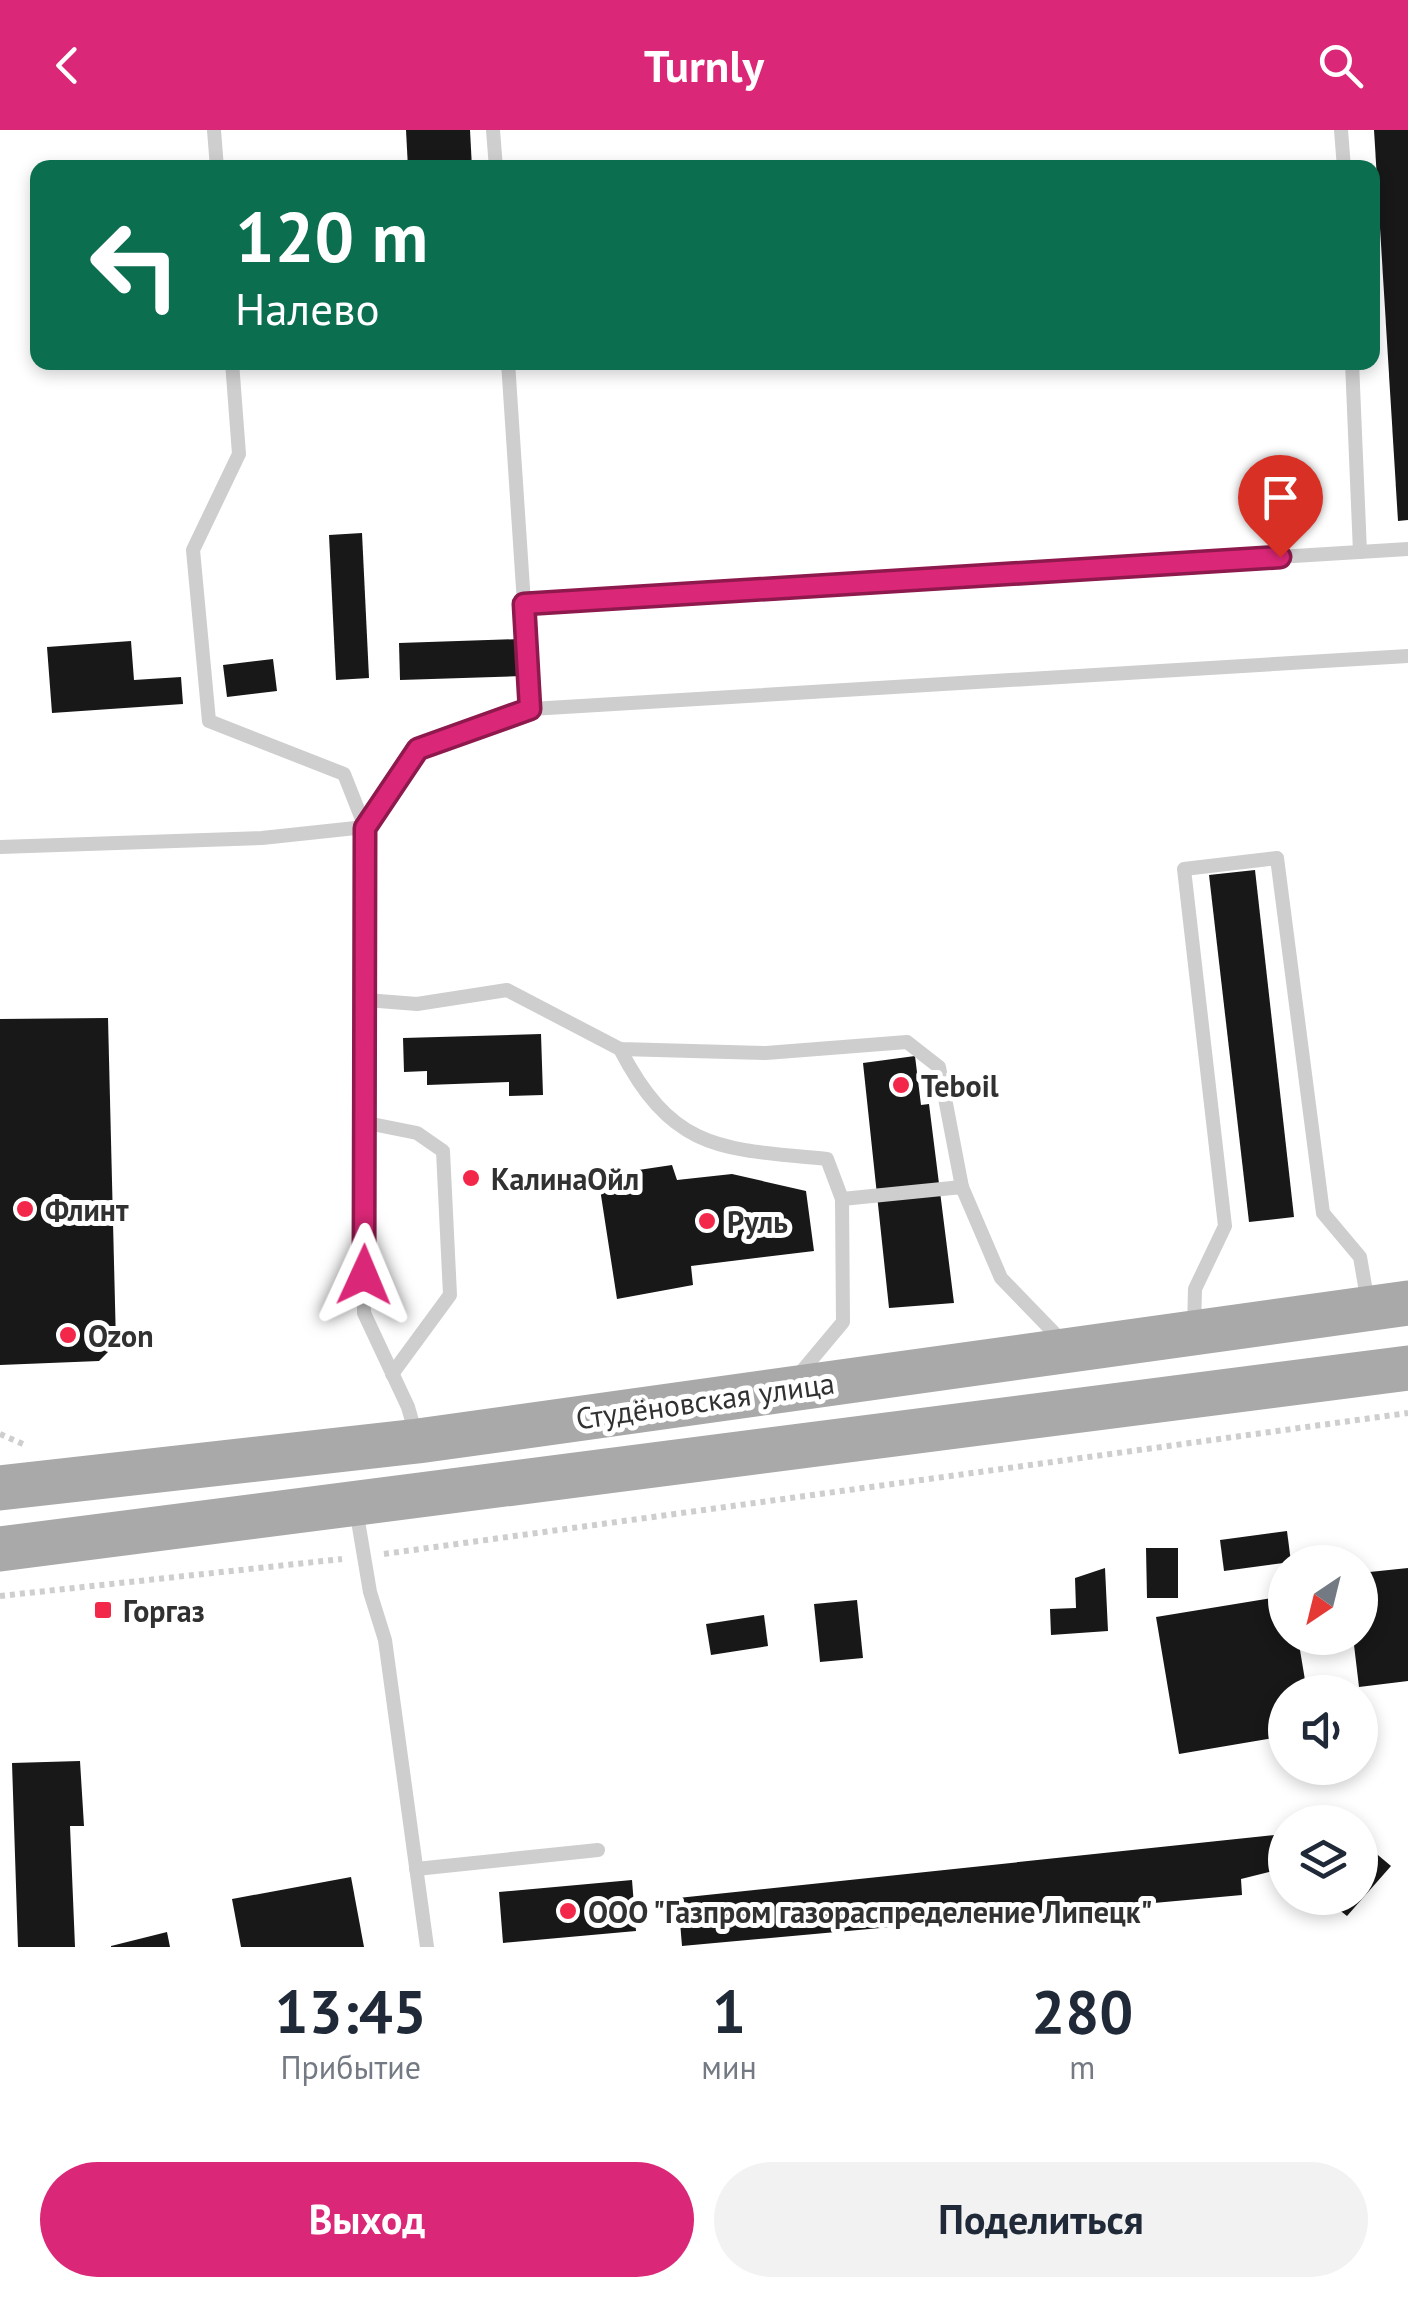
<!DOCTYPE html>
<html lang="ru">
<meta charset="utf-8">
<style>
body{margin:0;font-family:"PT Sans",sans-serif;background:#f2f2f3;color:#1f2937;height:100vh;display:flex;flex-direction:column;font-size:38px;white-space:nowrap}
*{box-sizing:border-box;margin:0}
p{font-size:32px;color:#747a83}
.icon{flex:none;width:55px;height:55px;fill:none;stroke:currentColor;stroke-width:2;stroke-linecap:round;stroke-linejoin:round}
.map{position:relative;height:1817px;overflow:hidden}
.panel{display:flex;flex-direction:column;background:#fff;flex:1}
.panel>*{flex:none}
.guide{position:absolute;left:30px;top:30px;width:1350px;height:210px;border-radius:20px;box-shadow:0 5px 15px #0003;background:#0b6e4f;color:#fff;overflow:hidden}
.needle{width:65px;rotate:215deg}
.buttons{position:absolute;left:1268px;top:1415px;display:grid;gap:20px}
.buttons a{display:grid;place-items:center;width:110px;height:110px;border-radius:50%;background:#fff;box-shadow:0 5px 15px #0003;font-size:50px}
.pin{position:absolute;display:grid;place-items:center;width:85px;height:85px;color:#fff;margin:-102px -42px;border-radius:50% 50% 50% 0;rotate:-45deg;box-shadow:0 0 10px #0007}
.pin .icon{rotate:45deg}
.me{position:absolute;width:110px;margin:-55px;rotate:1deg;stroke-linejoin:round;filter:drop-shadow(0 0 8px #0008)}
.turn{display:flex;align-items:center;gap:35px;height:210px;padding:0 40px;font-size:45px}
.turn .icon{width:130px;height:130px;stroke-width:2.5}
.turn b{display:block;font-size:70px;line-height:85px}
.eta{display:flex;justify-content:space-evenly;align-items:center;height:170px;text-align:center}
.eta b{font-size:60px;font-weight:700;line-height:70px}
.action{display:flex;gap:20px;margin-top:auto;padding:20px 40px}
.action a{flex:1;height:115px;border-radius:60px;background:#db2777;color:#fff;font-size:40px;font-weight:700;line-height:115px;text-align:center}
.action a+a{background:#f2f2f3;color:#1f2937}
header{display:flex;justify-content:space-between;align-items:center;height:130px;padding:0 40px;background:#db2777;color:#fff;font-size:45px;font-weight:700}
.map>svg:first-child{display:block}
.building{fill:#181818}
.lines{fill:none;stroke-linecap:round;stroke-linejoin:round}
.path{stroke:#cecece;stroke-width:6;stroke-dasharray:5 5;stroke-linecap:butt}
.service{stroke:#cecece;stroke-width:14}
.primary{stroke:#a9a9a9;stroke-width:45}
.route-casing{stroke:#8e194d;stroke-width:25}
.route{stroke:#db2777;stroke-width:18}
.poi-dot{fill:#f32749;stroke:#fff;stroke-width:4}
.labels{text-anchor:middle;dominant-baseline:central;stroke-width:10;stroke-linejoin:round;paint-order:stroke}
.poi-label{font-size:30px;font-weight:bold;fill:#313131;stroke:#fff;text-anchor:start}
.street-label{font-size:30px;fill:#313131;stroke:#fff}
</style>
<header><svg class="icon" aria-label="back" viewBox="0 0 24 24"><path d="M15 5l-7 7 7 7"/></svg>Turnly<svg class="icon" aria-label="search" viewBox="0 0 24 24"><circle cx="10" cy="10" r="6"/><path d="M15 15l6 6"/></svg></header>
<div class="map">
<svg width="1408" height="1817" viewBox="0 0 1408 1817">
<rect width="100%" height="100%" fill="#fff"/>
<!-- building -->
<g class="building">
<polygon points="406,0 470,0 472,38 408,38"/>
<polygon points="1374,0 1408,0 1408,390 1398,391"/>
<polygon points="362,403 369,548 336,550 329,405"/>
<polygon points="520,509 522,546 400,550 399,513"/>
<polygon points="131,511 134,550 181,547 183,574 52,583 47,517"/>
<polygon points="273,529 277,561 227,567 223,535"/>
<polygon points="1255,740 1294,1087 1249,1092 1209,745"/>
<polygon points="108,888 116,1214 99,1231 0,1235 0,889"/>
<polygon points="541,904 543,965 509,966 509,952 427,955 427,941 404,942 403,908"/>
<polygon points="915,926 921,975 929,974 954,1173 889,1178 863,933"/>
<polygon points="672,1035 677,1050 732,1044 806,1061 814,1121 691,1136 693,1155 617,1169 598,1046"/>
<polygon points="1287,1401 1291,1432 1224,1441 1220,1410"/>
<polygon points="1146,1418 1178,1418 1178,1468 1147,1468"/>
<polygon points="1105,1438 1108,1501 1051,1505 1050,1479 1076,1478 1075,1448"/>
<polygon points="1408,1438 1408,1551 1359,1557 1354,1515 1343,1517 1342,1508 1360,1508 1360,1443"/>
<polygon points="1285,1466 1285,1508 1298,1508 1307,1562 1285,1562 1285,1606 1179,1624 1156,1487"/>
<polygon points="857,1470 863,1528 820,1532 814,1474"/>
<polygon points="764,1485 768,1516 711,1525 706,1494"/>
<polygon points="80,1631 84,1696 70,1696 75,1817 18,1817 12,1633"/>
<polygon points="1285,1704 1285,1738 1241,1749 1242,1765 682,1816 678,1768"/>
<polygon points="1360,1710 1391,1736 1347,1786 1324,1768 1360,1768"/>
<polygon points="351,1747 364,1817 241,1817 232,1769"/>
<polygon points="632,1750 636,1801 503,1813 499,1762"/>
<polygon points="167,1802 170,1817 111,1817 111,1816"/>
</g>
<g class="lines">
<!-- path -->
<g class="path">
<polyline points="0,1304 25,1315"/>
<polyline points="384,1424 1408,1283"/>
<polyline points="0,1466 342,1429"/>
</g>
<!-- service -->
<g class="service">
<polyline points="214,0 217,38"/>
<polyline points="493,0 496,38"/>
<polyline points="1341,0 1344,38"/>
<polyline points="232,232 239,324 193,420 209,591 344,644 365,697"/>
<polyline points="508,232 531,579"/>
<polyline points="1352,232 1360,422"/>
<polyline points="524,474 1408,419"/>
<polyline points="365,697 419,619 531,579 1408,526"/>
<polyline points="0,717 262,708 365,697 364,1183 408,1277 416,1305"/>
<polyline points="366,870 417,874 507,860 620,919 766,923 907,912 939,937 962,1057"/>
<path d="M620 919C673 1022 722 1019 827 1029L842 1069"/>
<polyline points="367,993 417,1003 443,1021 450,1165 392,1244"/>
<polyline points="1194,1198 1195,1159 1225,1096 1184,739 1277,728 1323,1083 1360,1127 1368,1173"/>
<polyline points="797,1247 843,1192 842,1069 962,1057 1001,1148 1063,1212"/>
<polyline points="356,1379 370,1462 385,1510 427,1817"/>
<polyline points="416,1739 598,1720"/>
</g>
<!-- primary -->
<g class="primary">
<polyline points="0,1358 418,1311 1408,1173"/>
<polyline points="0,1419 1408,1238"/>
</g>
</g>
<g class="lines">
<defs>
<polyline id="route" points="364,1145 365,698 418,619 530,579 524,474 1280,427"/>
</defs>
<!-- route casing -->
<use href="#route" class="route-casing"/>
<!-- route -->
<use href="#route" class="route"/>
</g>
<!-- markers -->
<g class="poi-dot">
<circle cx="901" cy="955" r="10"/>
<circle cx="471" cy="1048" r="10"/>
<circle cx="25" cy="1079" r="10"/>
<circle cx="707" cy="1091" r="10"/>
<circle cx="68" cy="1205" r="10"/>
<rect x="93" y="1470" width="20" height="20" rx="5"/>
<circle cx="568" cy="1781" r="10"/>
</g>
<g class="labels">
<!-- poi labels -->
<g class="poi-label">
<text x="921" y="955">Teboil</text>
<text x="491" y="1048">КалинаОйл</text>
<text x="45" y="1079">Флинт</text>
<text x="727" y="1091">Руль</text>
<text x="88" y="1205">Ozon</text>
<text x="123" y="1480">Горгаз</text>
<text x="588" y="1781">ООО "Газпром газораспределение Липецк"</text>
</g>
<!-- street labels -->
<g class="street-label">
<text transform="translate(705 1270) rotate(-8)">Студёновская улица</text>
</g>
</g>
</svg>
<div class="buttons">
<a><svg class="needle" viewBox="-14 -14 28 28"><path d="M0-13l5 13h-10z" fill="#e53935"/><path d="M0 13l5-13h-10z" fill="#747a83"/></svg></a>
<a><svg class="icon" aria-label="sound" viewBox="0 0 24 24"><path d="M4 9h4l5-4v14l-5-4H4zM17 9q2 3 0 6"/></svg></a>
<a><svg class="icon" aria-label="layers" viewBox="0 0 24 24"><path d="M12 4l9 5-9 5-9-5zM3 14l9 5 9-5"/></svg></a>
</div>
<div class="pin" style="left:1280px;top:427px;background:#d93025"><svg class="icon" aria-label="arrive" viewBox="0 0 24 24"><path d="M6 21V4h12l-3 4 3 4H6"/></svg></div>
<svg class="me" style="left:364px;top:1145px" viewBox="-20 -20 40 40"><path d="M0-17L14 15 0 8-14 15z" fill="#db2777" stroke="#fff" stroke-width="4"/></svg>
<div class="guide">
<div class="turn"><svg class="icon" aria-label="left" viewBox="0 0 24 24"><path d="M17 20v-9H6M10 6l-5 5 5 5"/></svg><div><b>120 m</b>Налево</div></div>
</div>
</div>
<section class="panel">
<div class="eta">
<div><b>13:45</b><p>Прибытие</p></div>
<div><b>1</b><p>мин</p></div>
<div><b>280</b><p>m</p></div>
</div>
<div class="action"><a>Выход</a><a>Поделиться</a></div>
</section>
